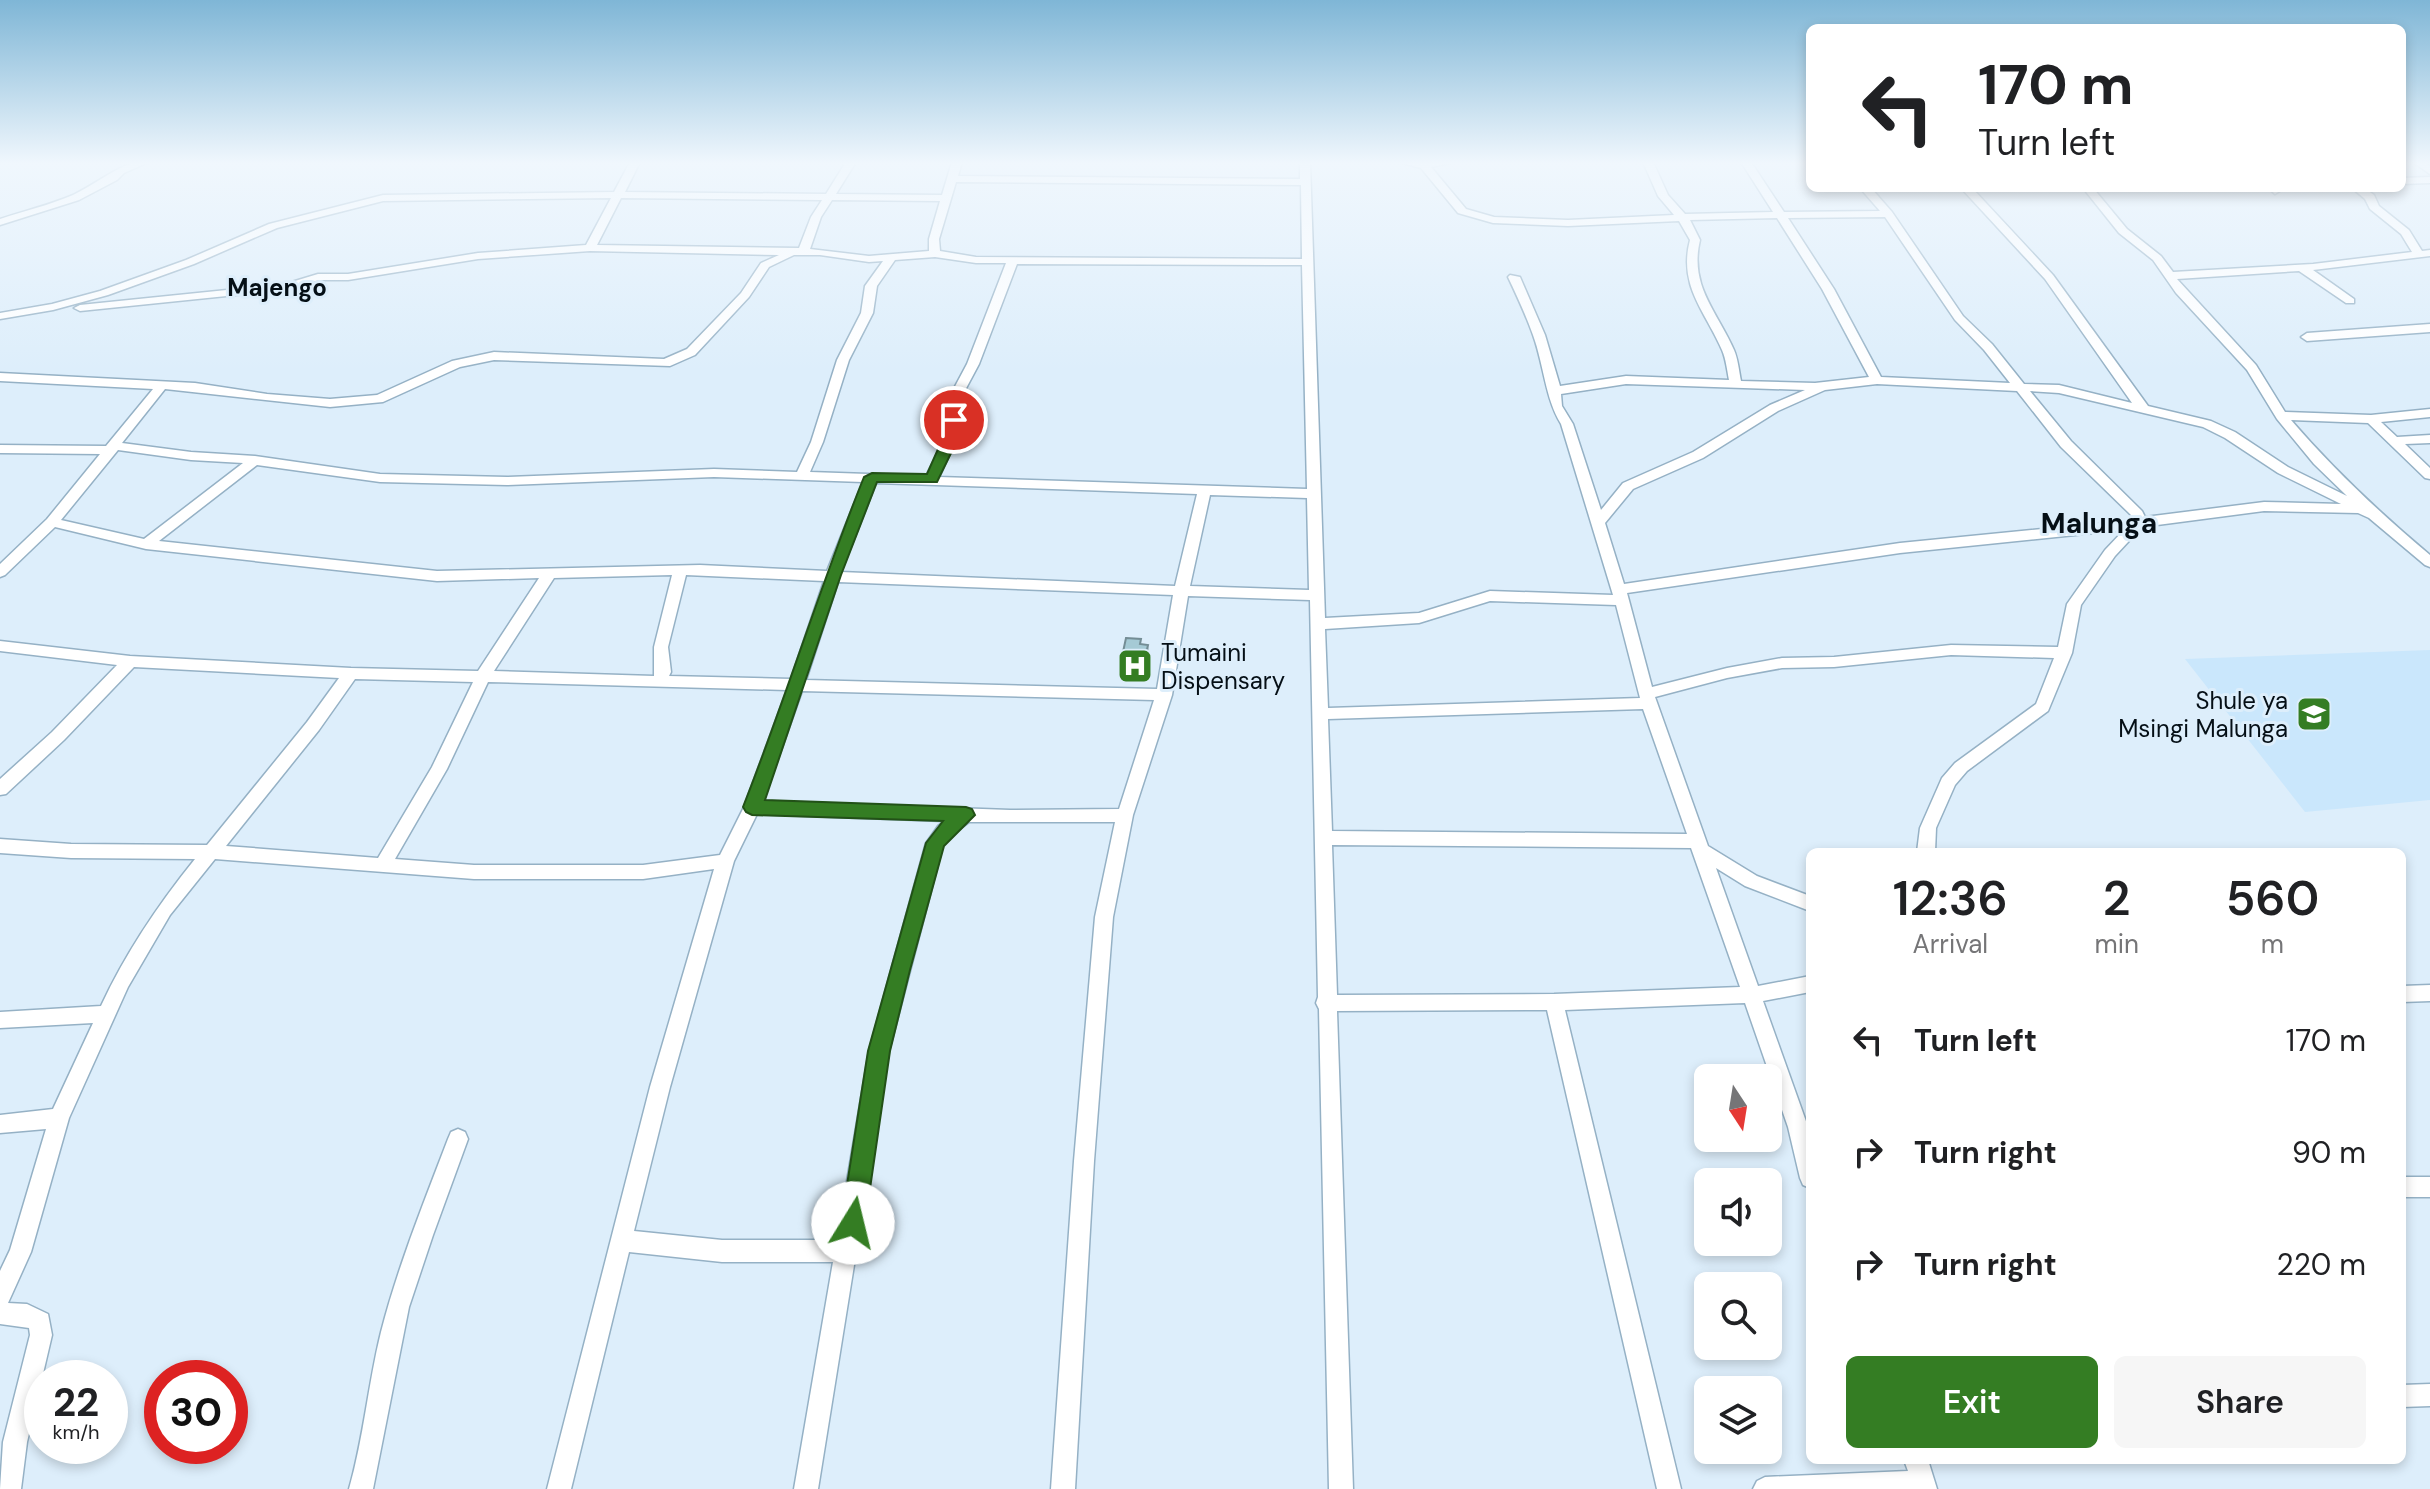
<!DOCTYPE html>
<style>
body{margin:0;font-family:"DM Sans",sans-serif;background:#f6f6f6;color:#202124;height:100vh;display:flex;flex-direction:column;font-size:30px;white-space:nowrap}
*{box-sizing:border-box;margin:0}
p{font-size:26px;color:#757577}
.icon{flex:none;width:44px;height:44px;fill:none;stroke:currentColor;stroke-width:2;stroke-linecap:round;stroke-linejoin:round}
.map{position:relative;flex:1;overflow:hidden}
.panel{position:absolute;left:1806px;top:848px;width:600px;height:616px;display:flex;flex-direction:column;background:#fff;border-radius:12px;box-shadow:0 4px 12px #0003}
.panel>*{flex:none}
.guide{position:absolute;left:1806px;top:24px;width:600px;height:168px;border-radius:12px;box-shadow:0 4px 12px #0003;background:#fff;color:#202124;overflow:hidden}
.needle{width:52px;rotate:168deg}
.fabs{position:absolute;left:1694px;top:1064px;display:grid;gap:16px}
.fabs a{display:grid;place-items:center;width:88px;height:88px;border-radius:12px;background:#fff;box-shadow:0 4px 12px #0003;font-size:40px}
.speed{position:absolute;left:24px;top:1360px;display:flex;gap:16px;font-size:40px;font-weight:700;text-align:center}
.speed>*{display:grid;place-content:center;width:104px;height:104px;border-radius:50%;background:#fff;box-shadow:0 4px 12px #0003;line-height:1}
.speed small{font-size:20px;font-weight:400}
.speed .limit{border:12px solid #d22;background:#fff;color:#111}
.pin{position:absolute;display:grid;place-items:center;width:68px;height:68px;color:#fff;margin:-34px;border:4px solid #fff;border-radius:50%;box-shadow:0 2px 8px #0007}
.me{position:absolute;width:88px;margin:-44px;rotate:9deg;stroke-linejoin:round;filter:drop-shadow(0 0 6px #0008)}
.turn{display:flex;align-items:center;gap:28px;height:168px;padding:0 40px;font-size:36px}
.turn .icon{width:104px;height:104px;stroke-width:2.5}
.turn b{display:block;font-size:56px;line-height:68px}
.eta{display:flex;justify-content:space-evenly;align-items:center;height:136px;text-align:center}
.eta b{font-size:48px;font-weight:600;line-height:56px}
.cta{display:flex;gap:16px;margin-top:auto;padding:16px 40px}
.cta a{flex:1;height:92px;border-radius:12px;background:#347d23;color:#fff;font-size:32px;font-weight:600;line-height:92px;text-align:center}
.cta a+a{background:#f6f6f6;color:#202124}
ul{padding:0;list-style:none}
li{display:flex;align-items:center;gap:24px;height:112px;padding:0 40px}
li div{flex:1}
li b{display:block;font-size:30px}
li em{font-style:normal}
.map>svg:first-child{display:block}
.built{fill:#cae7fc}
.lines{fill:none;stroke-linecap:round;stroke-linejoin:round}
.minor-casing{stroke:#95b1c5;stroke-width:3}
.minor{fill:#fff;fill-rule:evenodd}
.wall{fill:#8eaeb7}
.shaded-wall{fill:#748d95}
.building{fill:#a5cad5;stroke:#748d95;stroke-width:2}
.route{fill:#347d23;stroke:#225117;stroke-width:2}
.labels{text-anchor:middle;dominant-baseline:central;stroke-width:6;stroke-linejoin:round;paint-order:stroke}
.far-quarter-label{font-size:24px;font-weight:bold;fill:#050f16;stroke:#ddeefb}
.poi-label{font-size:24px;fill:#050f16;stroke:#ddeefb;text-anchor:start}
.quarter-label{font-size:28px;font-weight:bold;fill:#050f16;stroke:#ddeefb}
</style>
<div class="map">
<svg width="2430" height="1489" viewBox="0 0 2430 1489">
<rect width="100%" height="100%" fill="#ddeefb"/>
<!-- built -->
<polygon class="built" points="2430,650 2430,800 2305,812 2185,659"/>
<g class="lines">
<defs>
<g id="minor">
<path d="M134 162H149L124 173 117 180 79 200 0 225V219C24 211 50 205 73 195 94 185 112 170 134 162Z"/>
<path d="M630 162H640L625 192 826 194 846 162H856L836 194 942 195 952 162H962L958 176 1300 179V162H1310L1325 618 1419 613 1490 591 1613 595 1561 424C1545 398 1544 365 1533 335 1526 315 1517 296 1508 277L1510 275 1520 277 1545 335 1560 386 1626 376 1729 380C1727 370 1726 359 1722 350 1705 311 1678 286 1690 240L1679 221 1568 226 1493 223 1458 213 1421 168 1398 162H1456L1431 167 1466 209 1494 217 1568 220 1674 215 1658 196 1643 162H1653L1668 195 1685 214 1773 212 1741 162H1751L1784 212 1880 211 1860 188H1871L1892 212 1963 316 1992 344 2024 384 2059 385 2132 403 2045 279 1961 188H1972L2053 275 2148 406 2211 421 2235 432 2288 467 2347 496 2314 464 2277 419 2247 370 2176 293 2153 260 2119 233 2083 188H2093L2127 229 2161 256 2173 272 2313 264 2412 252 2401 234 2370 209 2365 199 2352 188H2364L2374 195 2379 206 2409 230 2422 251 2430 250V256L2313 270 2354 299V303H2346L2299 271 2177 279 2256 365 2285 412 2371 415 2430 409V417L2381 422 2397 437 2430 435V443L2405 444 2430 468V479L2425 478 2368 423 2291 420C2334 470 2380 513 2430 555V567L2425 565 2369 518 2358 513 2264 511 2142 527 2115 556 2081 605 2072 653 2048 711 1967 771 1955 785 1936 828 1935 852H1917L1920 828 1942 778 1955 763 2036 704 2054 658 1951 655 1834 667 1782 668 1727 678 1655 697 1708 846 1757 876 1810 896V911L1745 886 1716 868 1758 986 1810 976V992L1763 1001 1808 1127 1810 1188 1803 1185 1800 1178 1788 1127 1745 1003 1565 1010 1681 1489H1657L1547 1010 1337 1011 1353 1489H1329L1319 1009 1316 1003 1318 997 1310 600 1188 596 1172 695 1133 815 1113 917 1094 1161 1075 1489H1051L1074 1161 1095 917 1115 822H969L950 836 943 845 889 1051 857 1247 859 1251 855 1259 818 1489H794L833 1262H722L629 1252 571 1489H547L650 1087 714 869 643 879H474L215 859 170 915 128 987 69 1118 31 1252 8 1303 27 1304 48 1314 52 1335 27 1442 21 1489H0L3 1442 30 1335 29 1328 0 1324V1271L10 1250 46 1129 0 1133V1115L53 1109 93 1023 0 1028V1012L101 1006C126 952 158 905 195 859L71 858 0 853V839L71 844 207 845 307 722 339 678 134 667 64 740 6 794 0 795V779L52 732 117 665 0 651V641L130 656 351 668 478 671 539 578 437 581 146 549 55 527 5 575 0 577V564L47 519 100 454 0 453V445L106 446 153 389 0 381V373L195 383 267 394 330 399 377 395 452 361 494 352 664 359 687 349 741 293 761 263 779 255 590 251 478 259 348 280H319L286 290 80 311 74 308 80 305 285 284 318 274H348L478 253 586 245 611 198 383 201 277 228 194 264 108 295 53 310 0 319V313L52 304 100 291 186 260 269 224 383 195 614 192ZM956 182 1301 185 1302 259 976 257 940 251 939 239ZM621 198 822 200 811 217 799 248 597 245ZM832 200 940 201 929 239V251L869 256 810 249 821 217ZM1885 217 1955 320 1984 350 2010 383 1881 377 1834 289 1788 218ZM1777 218 1822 289 1869 377 1815 383 1741 381C1739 371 1738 359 1734 350 1717 311 1689 286 1700 240L1690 220ZM794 255H820L869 262 883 261 865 286 861 313 837 360 811 442 797 472 714 469 507 477 380 474 255 456 191 452 122 443 165 389 330 407 383 402 460 367 494 360 670 366 695 355 749 297 769 267ZM935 257 976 263H1006L967 364 951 394 941 447 926 476 810 472 823 442 849 360 873 313 877 286 895 260ZM1017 264 1302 265 1307 489 939 477 953 447 963 394 979 364ZM1626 384 1805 390 1770 405 1693 452 1623 483 1601 510 1573 424 1562 406 1561 394ZM1877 384 2017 391 2061 447 2131 515 2132 520 1900 543 1624 584 1605 523 1633 489 1703 458 1778 411 1825 390ZM2030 391 2059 393 2203 427 2225 438 2278 473 2341 504 2264 502 2145 517 2142 511 2071 441ZM118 450 191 460 243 463 144 539 61 520ZM257 465 380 482 507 485 714 477 863 482 827 571 700 565 437 571 159 541ZM876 483 1197 494 1175 586 841 572ZM1210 495 1307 498 1309 590 1190 586ZM2124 530 2105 550 2067 604 2058 647 1951 645 1834 657 1782 658 1727 668 1652 687 1627 593 1900 553ZM672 575 654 647V676L494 671 554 578ZM686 575 824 581 791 679 669 676 671 672 668 647ZM838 582 1173 595 1157 689 806 680ZM1490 601 1616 605 1640 698 1328 708 1325 629 1419 623ZM355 679 473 682 432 767 378 858 226 846 319 730ZM488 682 787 690 744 807 720 855 643 865H474L395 859 447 769ZM802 691 1154 700 1119 809 1010 810 763 801ZM1643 709 1687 834 1332 831 1328 719ZM757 814 945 821 938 826 926 843 869 1051 837 1240H722L634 1231 670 1087 734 861ZM1332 845 1691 848 1740 987 1554 994 1337 995Z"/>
<polygon points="2413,162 2425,162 2430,166 2430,174"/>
<polygon points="2430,177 2430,183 2402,184 2402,178"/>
<polygon points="2268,188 2278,188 2280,191 2275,194"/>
<polygon points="2430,324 2430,332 2307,341 2301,337 2307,333"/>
<polygon points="2430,985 2430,1001 2402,1002 2402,986"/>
<path d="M458 1129 465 1132 468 1139 433 1235 409 1307 373 1489H349C364 1437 368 1384 381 1332 398 1266 424 1202 448 1139L451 1132Z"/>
<rect x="2402" y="1177" width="28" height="20"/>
<polygon points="2430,1384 2430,1406 2402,1407 2402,1385"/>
<polygon points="1904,1460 1928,1460 1937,1489 1753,1489 1757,1481 1765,1477 1908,1471"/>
</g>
</defs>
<!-- minor casing -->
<use href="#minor" class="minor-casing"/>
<!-- minor -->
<use href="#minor" class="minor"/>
</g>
<!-- wall -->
<polygon class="wall" points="1141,645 1149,658 1145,676 1122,674 1121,661"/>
<!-- shaded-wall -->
<polygon class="shaded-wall" points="1148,645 1149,658 1145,676 1144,663"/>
<!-- building -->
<polygon class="building" points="1126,638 1141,639 1140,644 1148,645 1144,663 1121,661"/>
<!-- sky -->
<linearGradient id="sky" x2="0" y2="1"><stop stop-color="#7fb6d6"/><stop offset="0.44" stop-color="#f0f7fd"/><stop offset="1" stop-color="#f0f7fd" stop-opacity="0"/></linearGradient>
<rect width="2430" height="371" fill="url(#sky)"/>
<!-- route -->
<path class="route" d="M954 415 961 420 954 447 937 482H877L841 575 765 800 966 807 972 809 975 815 944 846 910 970 890 1051 865 1223 861 1231 853 1234 844 1231 841 1223 868 1051 926 843 943 821 752 815 746 812 743 807C786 698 820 586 864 477L872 473 927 474 939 447 947 420Z"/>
<!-- icons -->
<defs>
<symbol id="hospital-square" viewBox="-11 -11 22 22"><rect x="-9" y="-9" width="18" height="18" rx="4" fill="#347d23" stroke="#ddeefb"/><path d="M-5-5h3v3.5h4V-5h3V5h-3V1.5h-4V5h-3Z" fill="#fff"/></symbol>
<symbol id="school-square" viewBox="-11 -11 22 22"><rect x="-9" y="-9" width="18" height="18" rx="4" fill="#347d23" stroke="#ddeefb"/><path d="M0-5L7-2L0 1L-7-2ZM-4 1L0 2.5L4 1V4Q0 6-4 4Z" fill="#fff"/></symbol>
</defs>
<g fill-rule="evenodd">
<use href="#hospital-square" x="1115" y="646" width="40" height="40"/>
<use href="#school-square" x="2294" y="694" width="40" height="40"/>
</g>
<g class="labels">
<!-- far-quarter labels -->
<g class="far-quarter-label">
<text x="277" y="287">Majengo</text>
</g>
<!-- poi labels -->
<g class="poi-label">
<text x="1161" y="652">Tumaini<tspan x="1161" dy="28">Dispensary</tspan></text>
<text x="2288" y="700" text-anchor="end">Shule ya<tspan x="2288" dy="28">Msingi Malunga</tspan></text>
</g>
<!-- quarter labels -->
<g class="quarter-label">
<text x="2099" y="523">Malunga</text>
</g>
</g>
</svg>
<div class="fabs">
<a><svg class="needle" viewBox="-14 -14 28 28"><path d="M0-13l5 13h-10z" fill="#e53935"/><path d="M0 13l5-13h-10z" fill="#757577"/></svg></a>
<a><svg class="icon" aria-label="sound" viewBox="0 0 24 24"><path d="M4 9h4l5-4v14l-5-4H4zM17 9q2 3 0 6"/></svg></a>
<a><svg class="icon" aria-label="search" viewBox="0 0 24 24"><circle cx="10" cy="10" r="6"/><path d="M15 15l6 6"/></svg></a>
<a><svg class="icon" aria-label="layers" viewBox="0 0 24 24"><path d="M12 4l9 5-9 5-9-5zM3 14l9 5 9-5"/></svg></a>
</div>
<div class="speed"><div>22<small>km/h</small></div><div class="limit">30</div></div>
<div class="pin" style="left:954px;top:420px;background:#d93025"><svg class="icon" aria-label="arrive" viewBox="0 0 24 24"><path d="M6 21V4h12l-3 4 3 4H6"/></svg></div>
<svg class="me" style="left:853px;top:1223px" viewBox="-20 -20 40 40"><circle r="19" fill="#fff"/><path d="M0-13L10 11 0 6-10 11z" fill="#347d23"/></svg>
<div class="guide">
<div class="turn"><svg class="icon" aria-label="left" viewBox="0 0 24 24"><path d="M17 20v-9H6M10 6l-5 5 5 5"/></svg><div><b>170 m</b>Turn left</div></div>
</div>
<section class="panel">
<div class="eta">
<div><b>12:36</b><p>Arrival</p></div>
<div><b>2</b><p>min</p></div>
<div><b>560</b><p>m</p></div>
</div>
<ul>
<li><svg class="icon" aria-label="left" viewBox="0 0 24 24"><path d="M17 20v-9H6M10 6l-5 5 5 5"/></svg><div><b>Turn left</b></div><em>170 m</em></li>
<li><svg class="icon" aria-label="right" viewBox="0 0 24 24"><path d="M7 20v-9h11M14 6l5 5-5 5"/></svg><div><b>Turn right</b></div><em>90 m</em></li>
<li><svg class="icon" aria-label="right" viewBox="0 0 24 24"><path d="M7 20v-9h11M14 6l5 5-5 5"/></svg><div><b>Turn right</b></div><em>220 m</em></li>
</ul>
<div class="cta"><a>Exit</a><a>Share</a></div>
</section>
</div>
